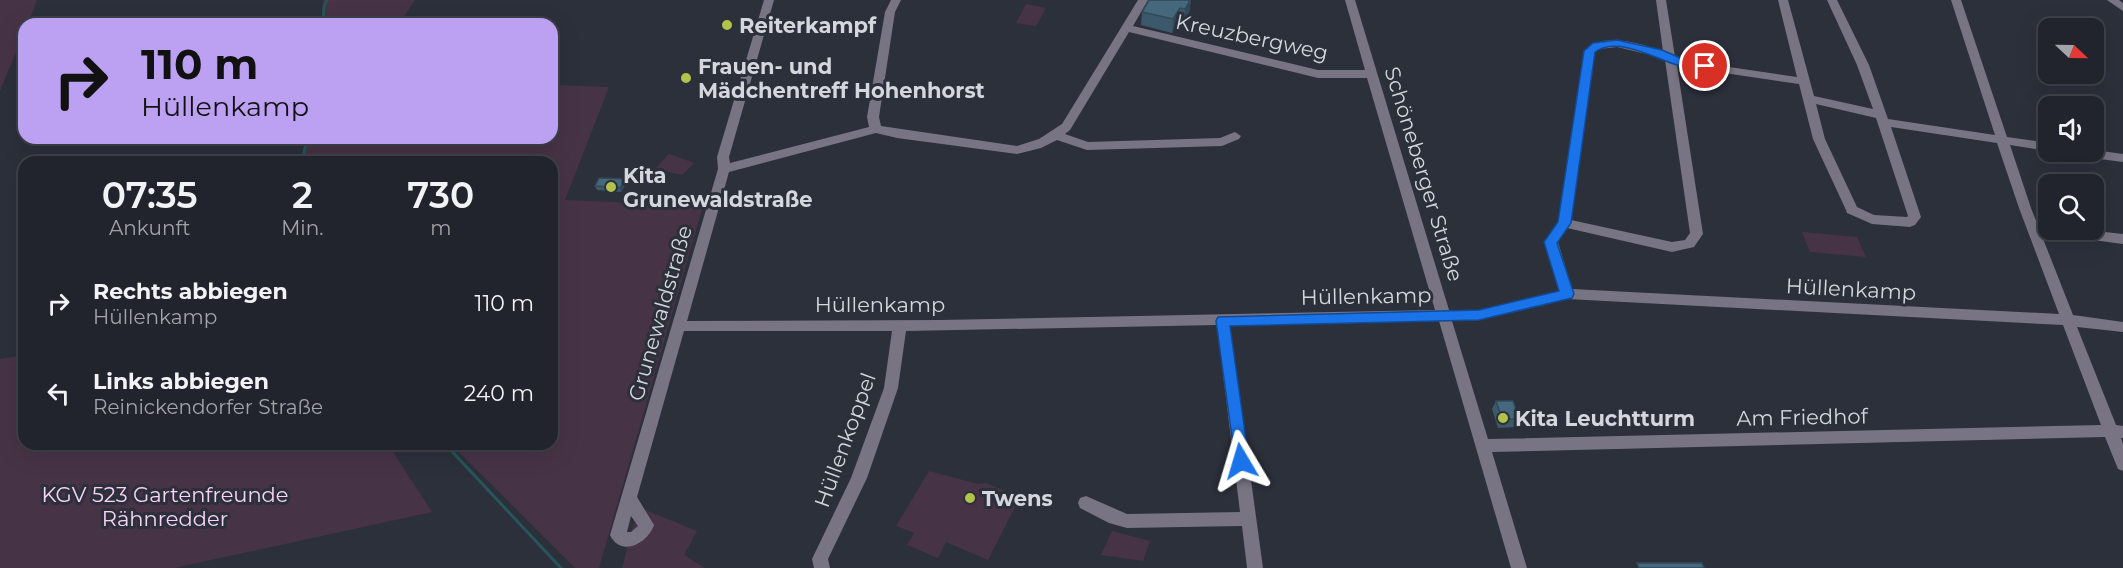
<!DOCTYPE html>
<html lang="de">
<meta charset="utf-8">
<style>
body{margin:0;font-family:Montserrat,sans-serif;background:#292c34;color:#f1f3f6;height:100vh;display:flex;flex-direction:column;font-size:22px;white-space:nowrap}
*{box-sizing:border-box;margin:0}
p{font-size:20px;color:#a2a4a9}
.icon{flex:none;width:33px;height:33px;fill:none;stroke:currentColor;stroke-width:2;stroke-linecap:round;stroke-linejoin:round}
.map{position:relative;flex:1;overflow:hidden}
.side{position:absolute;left:18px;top:156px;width:540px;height:294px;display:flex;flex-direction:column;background:#21242c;border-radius:18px;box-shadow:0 6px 24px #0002,0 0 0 2px #3e4148}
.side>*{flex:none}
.top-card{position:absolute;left:18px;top:18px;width:540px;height:126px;border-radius:18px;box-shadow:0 6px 24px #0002,0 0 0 2px #3e4148;background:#bca0f2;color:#111;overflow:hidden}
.needle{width:39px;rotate:112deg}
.buttons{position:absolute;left:2038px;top:18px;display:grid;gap:12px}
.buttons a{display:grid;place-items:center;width:66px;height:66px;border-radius:12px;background:#21242c;box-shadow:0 6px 24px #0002,0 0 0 2px #3e4148;font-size:30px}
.pin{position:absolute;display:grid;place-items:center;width:51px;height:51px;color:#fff;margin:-26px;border:3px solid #fff;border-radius:50%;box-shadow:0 2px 6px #0007}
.me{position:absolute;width:66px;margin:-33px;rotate:353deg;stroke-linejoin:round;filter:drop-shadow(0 0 4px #0008)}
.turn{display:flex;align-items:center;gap:21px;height:126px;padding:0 24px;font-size:27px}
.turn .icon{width:78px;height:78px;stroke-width:2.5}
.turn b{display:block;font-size:42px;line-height:51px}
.eta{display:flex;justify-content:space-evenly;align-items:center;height:102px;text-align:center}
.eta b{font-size:36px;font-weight:600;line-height:42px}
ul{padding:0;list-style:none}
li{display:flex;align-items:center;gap:18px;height:90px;padding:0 24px}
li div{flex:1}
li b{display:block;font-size:22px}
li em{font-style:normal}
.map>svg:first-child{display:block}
.green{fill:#473346}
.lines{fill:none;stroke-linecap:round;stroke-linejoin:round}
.stream{stroke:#27555c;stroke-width:3}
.minor{fill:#787483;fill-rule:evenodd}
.wall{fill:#3c596c}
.shaded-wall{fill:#314958}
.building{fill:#46687d;stroke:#314958;stroke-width:1.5}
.route{fill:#1a73e8;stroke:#114b97;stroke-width:1.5}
.poi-dot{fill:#b2c34b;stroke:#2c303b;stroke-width:2}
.labels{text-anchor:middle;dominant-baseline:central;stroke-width:6;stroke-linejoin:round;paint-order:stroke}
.poi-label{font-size:21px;font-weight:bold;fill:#d4d7de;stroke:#2c303b;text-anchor:start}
.street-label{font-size:21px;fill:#d4d7de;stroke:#2c303b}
.park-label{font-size:21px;fill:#fad2f7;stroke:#2c303b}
</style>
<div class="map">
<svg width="2123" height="568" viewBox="0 0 2123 568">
<rect width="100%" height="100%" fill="#2c303b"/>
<!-- green -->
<g class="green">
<polygon points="0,0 37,0 28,24 24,24 24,33 0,91"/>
<polygon points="323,0 415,0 399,24 321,24"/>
<polygon points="1026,4 1046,8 1036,26 1016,23"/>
<polygon points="552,85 609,87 565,200 703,206 599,568 575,568 451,444 552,444 552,162 304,162 307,138 552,138"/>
<polygon points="669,154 694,163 682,175 655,169"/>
<polygon points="1802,232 1857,237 1866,257 1810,252"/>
<polygon points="24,355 24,444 388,444 432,512 174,568 0,568 0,359"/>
<polygon points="929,471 978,484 986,483 1020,497 988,560 946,542 938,558 907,545 914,533 896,526"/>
<polygon points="638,507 697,531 684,555 705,568 622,568"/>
<polygon points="1112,531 1150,541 1143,561 1101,555"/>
</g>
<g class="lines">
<!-- stream -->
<g class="stream">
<polyline points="323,24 324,7 327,0"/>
<polyline points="302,162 307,138"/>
<polyline points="445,444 561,568"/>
</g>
<!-- minor -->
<g class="minor">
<path d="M764 0H774L729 157 730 163 869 127 867 117 885 12 891 0H901L895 12 879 117 881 126 1017 146 1039 139 1062 124 1138 0H1148L1133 26 1318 70H1365L1345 0H1355L1449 310H1480L1559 291 1544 242 1558 222 1584 51C1602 31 1641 44 1663 51L1656 0H1666L1675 57 1682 60 1797 77 1778 0H1788L1814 96 1873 109 1857 65 1827 0H1837L1869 65 1888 119 1995 135 1951 0H1961L2007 137 2049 143V151L2010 145 2031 208 2073 315 2123 322V332L2077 327 2116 425 2123 426V438H2121L2123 444V471L2118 469 2105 437 1492 452 1527 568H1511L1439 321 1230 325 1263 568H1247L1242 526 1127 528 1109 523 1080 508 1078 503 1080 498 1086 496 1127 514 1240 512 1217 325 906 331 898 388 867 478 828 559 830 568H814L812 559 851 478 884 388 892 331H684L637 497 654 525C648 543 621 558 610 535L718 169 717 157ZM1129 32 1318 78H1367L1435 310 940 320 687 321 729 172 876 133 897 138 1017 154 1041 148 1057 140 1087 150 1222 146 1239 139 1241 136 1235 132 1220 138 1088 142 1065 134 1070 130ZM1617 47 1655 56 1665 60 1690 233 1685 240 1672 242 1571 220 1595 52 1600 49ZM1677 66 1799 84 1813 139 1846 210 1847 213 1872 224 1910 227 1915 225 1921 217 1891 127 1997 143 2019 208 2059 314 1572 289 1558 242 1567 228 1672 252 1694 247 1703 234ZM1816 104 1876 118 1908 216 1907 217 1874 215 1857 207 1825 139ZM1567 299 2063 325 2101 425 1488 439 1452 321 1480 320ZM631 516 638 526 631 532H627Z"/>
<polygon points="2107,0 2119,0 2123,3 2123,11"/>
<polygon points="2094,150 2123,154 2123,162 2077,156 2071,152"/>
<polygon points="2049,230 2087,230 2123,234 2123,244 2055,235"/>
</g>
</g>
<!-- wall -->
<g class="wall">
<polygon points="1191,0 1189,13 1184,23 1178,22 1172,33 1141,25 1142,12"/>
<polygon points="624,179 626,184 621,192 597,190 595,186"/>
<polygon points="1496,401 1519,419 1515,427 1498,428 1492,409"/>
</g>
<!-- shaded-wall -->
<g class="shaded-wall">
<polygon points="1191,0 1189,13 1184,23 1185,9"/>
<polygon points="1180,8 1178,22 1172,33 1173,19"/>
<polygon points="624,179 626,184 621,192 620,188"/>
</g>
<!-- building -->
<g class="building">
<polygon points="1149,0 1190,0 1185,9 1180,8 1173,19 1142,12"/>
<polygon points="599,178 624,179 620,188 595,186"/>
<polygon points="1496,401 1513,401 1519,419 1502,419"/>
<polygon points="1637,563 1702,563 1704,568 1639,568"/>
</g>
<!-- route -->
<path class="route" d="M1617 40 1662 50 1683 59 1705 63 1711 66 1705 70C1696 69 1686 68 1677 65 1654 58 1618 36 1595 52L1571 223 1557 243 1574 294 1572 298 1479 320 1230 326 1249 461 1247 466 1241 468 1236 466 1216 321 1218 317 1479 310 1559 291 1544 242 1558 222 1584 51 1593 43Z"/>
<!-- markers -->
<g class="poi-dot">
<circle cx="727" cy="25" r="6"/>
<circle cx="686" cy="78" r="6"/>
<circle cx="611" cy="187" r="6"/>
<circle cx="1503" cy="418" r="6"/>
<circle cx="970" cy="498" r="6"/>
</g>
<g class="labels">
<!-- poi labels -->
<g class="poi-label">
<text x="739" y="25">Reiterkampf</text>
<text x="698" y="66">Frauen- und<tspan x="698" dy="24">Mädchentreff Hohenhorst</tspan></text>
<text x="623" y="175">Kita<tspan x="623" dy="24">Grunewaldstraße</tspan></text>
<text x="1515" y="418">Kita Leuchtturm</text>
<text x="982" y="498">Twens</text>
</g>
<!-- street labels -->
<g class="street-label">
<text transform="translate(1252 37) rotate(12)">Kreuzbergweg</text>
<text transform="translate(1424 174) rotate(73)">Schöneberger Straße</text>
<text transform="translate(1851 289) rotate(3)">Hüllenkamp</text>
<text transform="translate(1366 296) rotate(-1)">Hüllenkamp</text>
<text x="880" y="304">Hüllenkamp</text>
<text transform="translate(660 313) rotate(-74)">Grunewaldstraße</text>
<text transform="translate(1802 417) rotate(-1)">Am Friedhof</text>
<text transform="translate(845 440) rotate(-70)">Hüllenkoppel</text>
</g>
<!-- park labels -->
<g class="park-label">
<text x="165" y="494">KGV 523 Gartenfreunde<tspan x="165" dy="24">Rähnredder</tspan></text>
</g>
</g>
</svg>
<div class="buttons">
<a><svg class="needle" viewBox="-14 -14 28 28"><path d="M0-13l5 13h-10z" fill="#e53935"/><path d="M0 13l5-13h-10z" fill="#a2a4a9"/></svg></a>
<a><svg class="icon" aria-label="sound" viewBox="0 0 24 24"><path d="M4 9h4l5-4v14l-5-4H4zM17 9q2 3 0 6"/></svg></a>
<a><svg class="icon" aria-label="search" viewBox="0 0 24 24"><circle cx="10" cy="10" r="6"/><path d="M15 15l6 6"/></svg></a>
</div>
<div class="pin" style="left:1705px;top:66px;background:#d93025"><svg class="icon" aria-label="arrive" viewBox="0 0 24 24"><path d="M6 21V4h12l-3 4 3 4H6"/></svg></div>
<svg class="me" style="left:1241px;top:461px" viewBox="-20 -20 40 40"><path d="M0-17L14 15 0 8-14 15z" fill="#1a73e8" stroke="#fff" stroke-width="4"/></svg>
<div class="top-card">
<div class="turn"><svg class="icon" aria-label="right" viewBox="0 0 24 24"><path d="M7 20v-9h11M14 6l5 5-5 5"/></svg><div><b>110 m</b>Hüllenkamp</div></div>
</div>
<section class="side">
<div class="eta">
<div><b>07:35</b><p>Ankunft</p></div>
<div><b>2</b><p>Min.</p></div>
<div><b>730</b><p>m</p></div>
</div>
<ul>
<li><svg class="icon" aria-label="right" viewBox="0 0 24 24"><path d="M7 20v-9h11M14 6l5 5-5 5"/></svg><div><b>Rechts abbiegen</b><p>Hüllenkamp</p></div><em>110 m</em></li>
<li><svg class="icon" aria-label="left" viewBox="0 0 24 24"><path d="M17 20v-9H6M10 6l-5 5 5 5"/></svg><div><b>Links abbiegen</b><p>Reinickendorfer Straße</p></div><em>240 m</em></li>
</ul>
</section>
</div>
